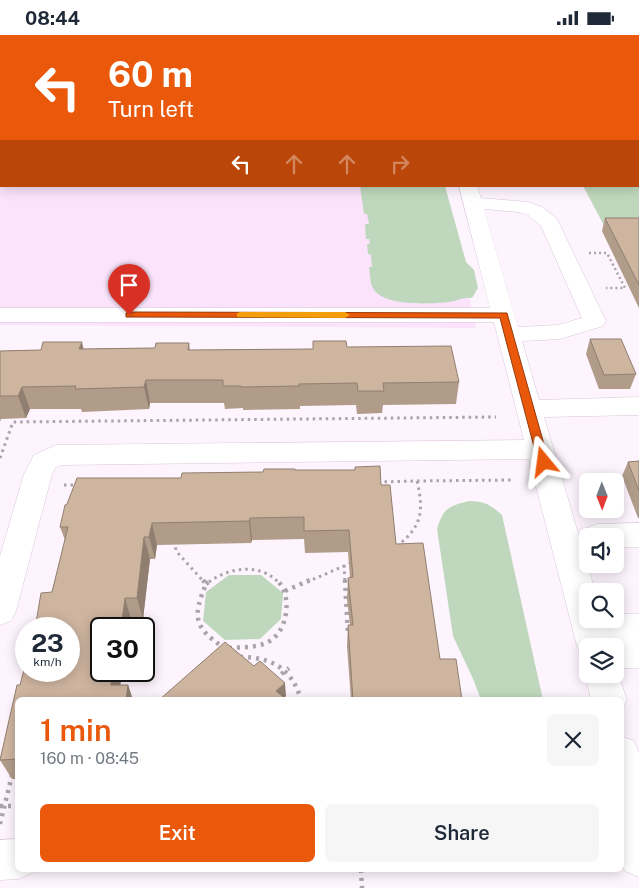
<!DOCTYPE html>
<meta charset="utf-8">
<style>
body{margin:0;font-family:"Public Sans",sans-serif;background:#f6f6f7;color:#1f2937;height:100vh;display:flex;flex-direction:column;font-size:19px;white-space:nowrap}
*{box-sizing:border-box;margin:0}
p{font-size:16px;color:#747a83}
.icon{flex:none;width:28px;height:28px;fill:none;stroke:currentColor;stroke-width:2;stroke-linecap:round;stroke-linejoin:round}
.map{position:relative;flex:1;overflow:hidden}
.details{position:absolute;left:15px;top:662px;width:609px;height:175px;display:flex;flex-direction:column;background:#fff;border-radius:8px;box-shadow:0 2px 12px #0003}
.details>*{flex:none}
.hud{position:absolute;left:0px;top:0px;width:640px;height:152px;box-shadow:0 2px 12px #0003;background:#ea580c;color:#fff;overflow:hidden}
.needle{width:32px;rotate:179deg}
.buttons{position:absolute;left:579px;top:438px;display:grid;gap:10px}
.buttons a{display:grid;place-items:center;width:45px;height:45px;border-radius:8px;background:#fff;box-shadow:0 2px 12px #0003;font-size:25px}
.speed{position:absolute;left:15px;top:582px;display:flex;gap:10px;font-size:25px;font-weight:700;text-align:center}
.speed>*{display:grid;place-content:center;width:65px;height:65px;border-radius:50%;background:#fff;box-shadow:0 2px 12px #0003;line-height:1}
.speed small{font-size:12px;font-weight:400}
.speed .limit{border:2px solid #111;border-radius:8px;background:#fff;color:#111}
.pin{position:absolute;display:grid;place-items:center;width:42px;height:42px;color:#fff;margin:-51px -21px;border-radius:50% 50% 50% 0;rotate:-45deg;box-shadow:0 0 5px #0007}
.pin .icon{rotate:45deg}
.me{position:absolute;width:55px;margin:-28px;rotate:344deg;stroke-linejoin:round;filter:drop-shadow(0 0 4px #0008)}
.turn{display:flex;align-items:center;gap:18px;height:105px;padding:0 25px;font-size:22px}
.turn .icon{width:65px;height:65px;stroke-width:2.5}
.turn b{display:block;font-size:35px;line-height:42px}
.lanes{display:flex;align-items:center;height:48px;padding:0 25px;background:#0003;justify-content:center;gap:25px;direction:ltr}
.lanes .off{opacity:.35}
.round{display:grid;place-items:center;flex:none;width:52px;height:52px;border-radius:8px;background:#f6f6f7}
.headline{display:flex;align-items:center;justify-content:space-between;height:85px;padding:0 25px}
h1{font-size:30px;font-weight:600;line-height:38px;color:#ea580c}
.cta{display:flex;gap:10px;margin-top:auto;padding:10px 25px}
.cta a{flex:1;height:58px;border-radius:8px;background:#ea580c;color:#fff;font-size:20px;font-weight:600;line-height:58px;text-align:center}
.cta a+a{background:#f6f6f7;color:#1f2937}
.status{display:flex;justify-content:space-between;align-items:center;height:35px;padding:0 25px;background:#fff;direction:ltr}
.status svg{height:14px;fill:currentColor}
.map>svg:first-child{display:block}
.built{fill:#fae3fb}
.green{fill:#bfd8bd}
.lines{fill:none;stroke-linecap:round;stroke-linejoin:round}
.minor-casing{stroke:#dbc5dd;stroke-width:1}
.path-far2{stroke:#aba3ac;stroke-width:2.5;stroke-dasharray:2 3;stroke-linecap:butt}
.path-far1{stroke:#aba3ac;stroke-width:3;stroke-dasharray:2.5 4;stroke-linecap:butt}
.path{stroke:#aba3ac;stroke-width:4.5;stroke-dasharray:3 5;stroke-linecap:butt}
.minor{fill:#fff;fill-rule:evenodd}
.wall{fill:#b19c8a}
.shaded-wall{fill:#907f70}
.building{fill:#ceb5a0;stroke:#907f70}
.route{fill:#ea580c;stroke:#983908}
.slow{fill:#f59e0b}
</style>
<div class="status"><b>08:44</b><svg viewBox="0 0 49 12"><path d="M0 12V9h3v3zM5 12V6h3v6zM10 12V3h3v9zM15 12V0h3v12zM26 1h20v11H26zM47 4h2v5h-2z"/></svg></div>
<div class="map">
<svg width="639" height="853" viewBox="0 0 639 853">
<rect width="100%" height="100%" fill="#fdf4fd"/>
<!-- built -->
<polygon class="built" points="0,0 411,0 1,1 1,151 445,151 476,293 0,290"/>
<!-- green -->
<g class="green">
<polygon points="639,146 639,196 607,196 583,151 639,151"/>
<path d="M360 151H445L466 227 474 235 478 253 472 263C464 262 457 266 449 267 431 269 379 272 372 251 370 246 370 238 369 232H372L371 220 368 219 367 209H370L369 204H366L365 189H369L367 179H364Z"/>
<path d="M469 466C484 466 491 470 502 480L543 665H481L474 646 453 601 437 494C443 474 448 471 469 466Z"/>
<polygon points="229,540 261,540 283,558 281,584 260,604 225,605 203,586 206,557"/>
</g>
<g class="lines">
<defs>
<g id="minor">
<rect x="312" y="0" width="14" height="1"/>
<polygon points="420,0 434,0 435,1 421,1"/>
<path d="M459 151H477L481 163 528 167 542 172 557 184 606 286 603 291 560 304 522 306 539 365 639 362V380L544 382 595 556H588V584H615V579H639V633H616L627 665 621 676V665H591L585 639 588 633V639H615V611H588V623L582 621 577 611 529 424 61 430 55 433 52 439 16 576 11 586 0 590V521L24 439 34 420 56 410 524 405 494 287H0V273H490ZM484 174 518 177 528 180 541 191 582 283 558 290 518 292Z"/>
<polygon points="639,488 639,512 615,512 615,501 588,501 588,510 582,501 586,493 597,489"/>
<polygon points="621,701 634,706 639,718 639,842 625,836 621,828"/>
<polygon points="18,804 18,835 34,835 32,838 18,844 0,845 0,805"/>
</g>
</defs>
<!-- minor casing -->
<use href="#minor" class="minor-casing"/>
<!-- path-far2 -->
<polyline class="path-far2" points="589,218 607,218 625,253 606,253"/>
<!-- path-far1 -->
<g class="path-far1">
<polyline points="0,423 13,387 496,382"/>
<polyline points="417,446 511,445"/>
<path d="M378 447 417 446C424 476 422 492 397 511"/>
<polyline points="64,450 78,450"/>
<polyline points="175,506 176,516 204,547"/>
<polyline points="344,530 345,547"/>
<path d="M209 547C229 532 260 528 278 547"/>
<polyline points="307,547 351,528"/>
</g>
<!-- path -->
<g class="path">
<path d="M203 545 206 549C193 581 193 592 223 612"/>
<polyline points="345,545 348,600"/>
<polyline points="206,549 211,545"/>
<polyline points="285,556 310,545"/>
<path d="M229 613C242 612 256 613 268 607 288 597 293 561 277 545"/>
<path d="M240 622C271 622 292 633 301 665"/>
<polyline points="275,644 289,633"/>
<polyline points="0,771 18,771"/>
<polyline points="0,789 12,740"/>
<polyline points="361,835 362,853"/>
</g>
<!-- minor -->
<use href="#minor" class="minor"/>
</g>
<!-- wall -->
<g class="wall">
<polygon points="0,0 1,1 1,134 0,134"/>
<polygon points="479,0 571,0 571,1 480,1"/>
<polygon points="630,0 639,0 639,3 639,1 631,1"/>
<polygon points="605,183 639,183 639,273 602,196"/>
<polygon points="590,304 636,339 630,354 599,354 586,319"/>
<polygon points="189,308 190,315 313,314 347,312 459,347 456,369 383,370 382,378 357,379 356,370 300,371 300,374 243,375 243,373 225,374 224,368 150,368 149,374 82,377 81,374 30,374 26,383 1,384 0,387 0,316 41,315 83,314 155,313"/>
<polygon points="639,426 639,483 638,483 622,441 628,427"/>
<polygon points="295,435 381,450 396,509 440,624 462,665 351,665 347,611 348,590 350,590 347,564 348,543 350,543 348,517 305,518 304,504 252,505 251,508 157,510 155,524 150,524 143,584 131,584 101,594 120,650 128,650 133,665 18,665 18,744 12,744 0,725 20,650 52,557 65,505 60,492 181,443 263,437"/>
</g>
<!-- shaded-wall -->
<g class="shaded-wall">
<polygon points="82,307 87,329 79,314"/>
<polygon points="146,345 150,368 149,374 144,352"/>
<polygon points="22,352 30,374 26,383 18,361"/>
<polygon points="250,483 252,505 251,508 249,486"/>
<polygon points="152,488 157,510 155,524 149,502"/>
<polygon points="144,502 150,524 143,584 137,563"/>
<polygon points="125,563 131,584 130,594 121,594"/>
<polygon points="112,636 122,636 119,665 111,650"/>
<polygon points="285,648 286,661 282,665 276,656"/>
<polygon points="128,650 133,665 126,665"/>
</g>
<!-- building -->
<g class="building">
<polygon points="0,0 154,0 154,1 1,1 1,121 0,121"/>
<polygon points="210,0 308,0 308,1 209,1"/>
<polygon points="539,0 571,0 571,1 540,1"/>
<polygon points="605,183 639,183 639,250"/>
<polygon points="590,304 621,304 636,339 604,340"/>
<polygon points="313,306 346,306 347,312 451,311 459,347 383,348 384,356 358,356 357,348 299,349 299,351 241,352 241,351 223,351 223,345 146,345 144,352 75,354 76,351 22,352 18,361 0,361 0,316 41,315 43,307 82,307 79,314 155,313 156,308 189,308 188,315 313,314"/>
<polygon points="639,426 639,456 628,427"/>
<polygon points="380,431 381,450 390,450 396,509 423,508 440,624 456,624 462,665 353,665 348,590 353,590 348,543 353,542 349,495 304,496 304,482 250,483 249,486 152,488 149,502 144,502 137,563 125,563 121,594 101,594 101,636 112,636 111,650 128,650 126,665 18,665 18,724 0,725 17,650 20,650 26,627 26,636 69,636 69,594 35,594 41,558 52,557 68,492 60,492 65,470 67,469 77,443 181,443 182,438 263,437 264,434 295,434 295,435 355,435 355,432"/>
<polygon points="225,607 254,631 260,626 285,648 276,656 287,665 159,665"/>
</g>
<!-- route -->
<polygon class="route" points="129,277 507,278 549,427 544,431 538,427 500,283 126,282 126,278"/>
<!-- slow -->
<polygon class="slow" points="240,277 345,277 350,280 345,283 237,282 237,278"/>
</svg>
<div class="buttons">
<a><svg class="needle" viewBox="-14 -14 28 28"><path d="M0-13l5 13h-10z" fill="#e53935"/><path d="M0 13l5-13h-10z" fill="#747a83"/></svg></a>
<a><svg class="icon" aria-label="sound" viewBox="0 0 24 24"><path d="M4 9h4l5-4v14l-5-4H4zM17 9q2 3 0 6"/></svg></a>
<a><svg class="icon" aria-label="search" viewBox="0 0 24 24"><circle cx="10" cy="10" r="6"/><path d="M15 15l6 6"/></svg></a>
<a><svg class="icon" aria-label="layers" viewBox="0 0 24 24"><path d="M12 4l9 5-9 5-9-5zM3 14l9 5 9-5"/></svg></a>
</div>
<div class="speed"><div>23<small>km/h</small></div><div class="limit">30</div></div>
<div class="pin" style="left:129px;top:280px;background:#d93025"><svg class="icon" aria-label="arrive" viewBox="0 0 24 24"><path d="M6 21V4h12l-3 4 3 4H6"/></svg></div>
<svg class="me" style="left:544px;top:427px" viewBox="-20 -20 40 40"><path d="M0-17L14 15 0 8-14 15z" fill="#ea580c" stroke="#fff" stroke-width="4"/></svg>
<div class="hud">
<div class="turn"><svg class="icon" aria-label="left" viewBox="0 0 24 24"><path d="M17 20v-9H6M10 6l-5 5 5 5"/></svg><div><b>60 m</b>Turn left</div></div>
<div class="lanes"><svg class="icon" aria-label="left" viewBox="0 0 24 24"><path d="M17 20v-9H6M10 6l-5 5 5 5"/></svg><svg class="icon off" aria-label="ahead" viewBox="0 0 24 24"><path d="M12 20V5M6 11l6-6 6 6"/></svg><svg class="icon off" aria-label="ahead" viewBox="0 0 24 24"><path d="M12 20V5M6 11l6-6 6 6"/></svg><svg class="icon off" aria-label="right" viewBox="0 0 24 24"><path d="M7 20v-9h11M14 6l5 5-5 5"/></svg></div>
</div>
<section class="details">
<div class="headline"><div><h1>1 min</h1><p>160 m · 08:45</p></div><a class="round"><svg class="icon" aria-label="close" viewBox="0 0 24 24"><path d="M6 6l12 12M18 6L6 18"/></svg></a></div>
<div class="cta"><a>Exit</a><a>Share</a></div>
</section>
</div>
